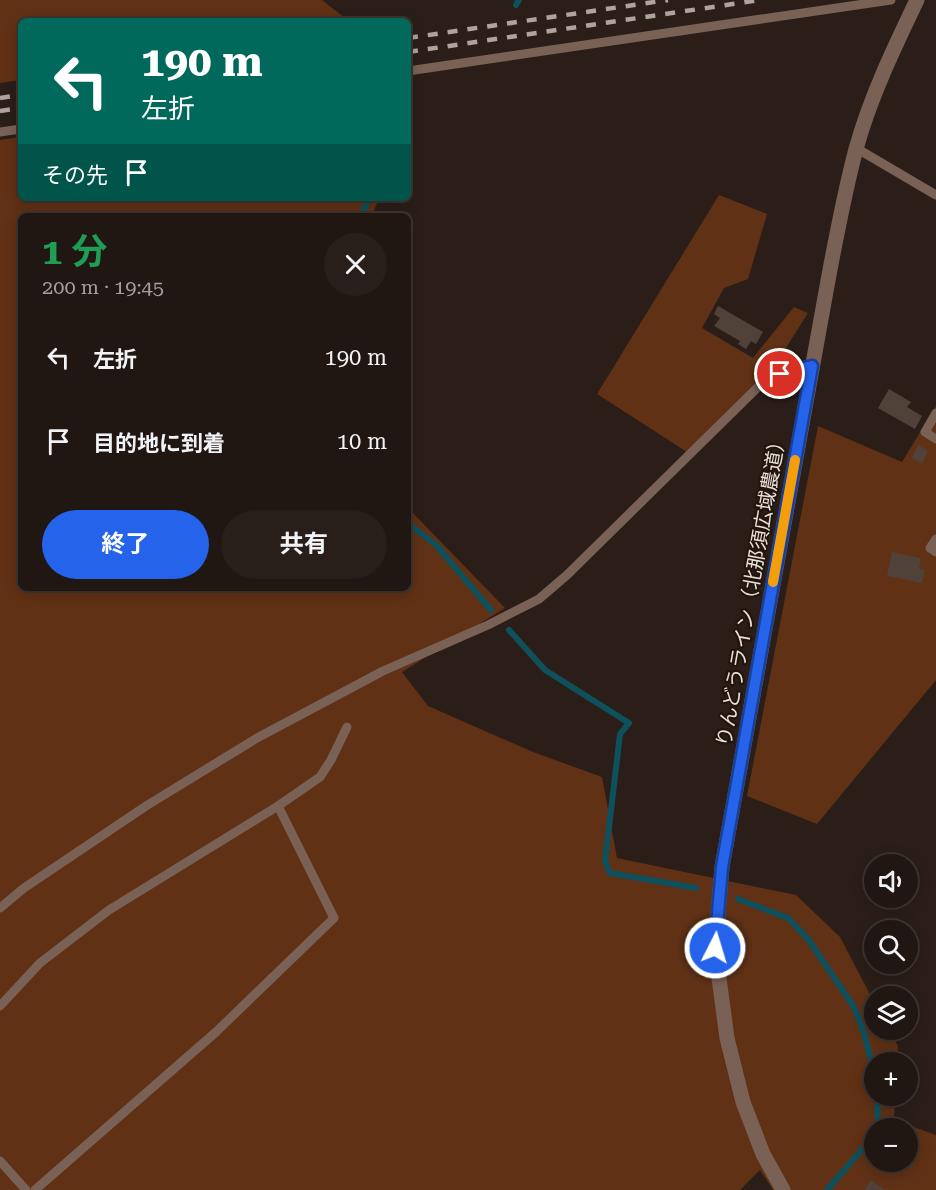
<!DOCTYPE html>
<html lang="ja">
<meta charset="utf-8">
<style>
body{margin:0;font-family:"Roboto Serif","Noto Sans JP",serif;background:#281f1b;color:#f1f3f6;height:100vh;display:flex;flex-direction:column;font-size:22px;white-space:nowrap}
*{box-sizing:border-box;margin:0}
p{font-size:20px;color:#a29f9f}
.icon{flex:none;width:33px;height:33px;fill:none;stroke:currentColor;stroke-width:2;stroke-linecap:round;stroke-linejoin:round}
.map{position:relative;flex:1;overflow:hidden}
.drawer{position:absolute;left:18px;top:213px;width:393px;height:378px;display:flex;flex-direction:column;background:#201612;border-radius:9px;box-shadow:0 3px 15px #0003,0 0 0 2px #3d3532}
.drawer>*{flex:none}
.banner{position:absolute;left:18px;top:18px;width:393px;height:183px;border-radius:9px;box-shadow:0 3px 15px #0003,0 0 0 2px #3d3532;background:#00695c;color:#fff;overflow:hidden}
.buttons{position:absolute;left:864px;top:854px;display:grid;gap:12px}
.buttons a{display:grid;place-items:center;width:54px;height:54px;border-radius:50%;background:#201612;box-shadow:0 3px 15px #0003,0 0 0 2px #3d3532;font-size:30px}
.pin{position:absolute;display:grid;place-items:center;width:51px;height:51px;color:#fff;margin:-26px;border:3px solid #fff;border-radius:50%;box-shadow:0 2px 6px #0007}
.me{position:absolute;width:66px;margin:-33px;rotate:5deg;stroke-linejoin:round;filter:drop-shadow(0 0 4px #0008)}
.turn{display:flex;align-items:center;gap:21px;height:126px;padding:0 24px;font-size:27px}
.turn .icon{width:78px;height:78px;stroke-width:2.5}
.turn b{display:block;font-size:42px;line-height:51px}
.then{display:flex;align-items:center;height:57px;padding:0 24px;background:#0003;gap:12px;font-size:22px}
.round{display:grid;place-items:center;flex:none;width:63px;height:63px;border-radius:32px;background:#281f1b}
.head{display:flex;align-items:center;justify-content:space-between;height:102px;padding:0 24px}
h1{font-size:36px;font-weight:700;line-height:45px;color:#1e9e55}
.button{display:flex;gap:12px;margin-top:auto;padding:12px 24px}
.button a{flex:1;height:69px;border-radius:36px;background:#2563eb;color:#fff;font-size:24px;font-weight:700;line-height:69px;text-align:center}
.button a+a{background:#281f1b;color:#f1f3f6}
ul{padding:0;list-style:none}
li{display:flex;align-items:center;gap:18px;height:84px;padding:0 24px}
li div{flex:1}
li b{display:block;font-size:22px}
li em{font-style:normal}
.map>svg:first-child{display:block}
.green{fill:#603115;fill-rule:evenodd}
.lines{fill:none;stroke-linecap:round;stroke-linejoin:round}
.stream{stroke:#0e505c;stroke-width:6}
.building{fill:#504139}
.service{stroke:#796155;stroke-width:9}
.tertiary{stroke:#796155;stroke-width:15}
.rail{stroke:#aea39e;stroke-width:4.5;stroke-dasharray:10 10;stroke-linecap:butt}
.route-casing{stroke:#184099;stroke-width:15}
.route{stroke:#2563eb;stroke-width:10}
.slow{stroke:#f59e0b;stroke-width:10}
.labels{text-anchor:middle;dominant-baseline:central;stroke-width:4.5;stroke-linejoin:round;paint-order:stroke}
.street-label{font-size:20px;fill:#e9e0db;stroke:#22150e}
</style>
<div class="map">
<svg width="936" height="1190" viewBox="0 0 936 1190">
<rect width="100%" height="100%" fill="#2b1e18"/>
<!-- green -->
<g class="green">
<polygon points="0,0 322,0 349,21 21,21 21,80 0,83"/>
<path d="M21 137V198H379L372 216H21V588H408V508L505 608 402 672 428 706 533 752 602 777 617 858 796 895 840 937 874 1002V1029H889L898 1046 897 1062H874V1095H895L894 1120 936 1135V1190H773L760 1170 740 1190H0V140ZM874 1128H908V1161H874Z"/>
<polygon points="719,195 767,214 748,279 724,288 702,328 753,358 794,307 808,313 770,373 687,452 597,394"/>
<polygon points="936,406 936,680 817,824 747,796 818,426 902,462"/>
</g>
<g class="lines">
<!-- stream -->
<g class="stream">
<polyline points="516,5 519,0"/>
<polyline points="361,216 369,198"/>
<polyline points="408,523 436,545 491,610"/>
<polyline points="509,630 545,670 629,723 620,734 605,861 610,873 696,888"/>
<polyline points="738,899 788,918 808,939 854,1007 864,1033 874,1073"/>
<polyline points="875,1128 878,1119 877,1095"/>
<polyline points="827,1190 872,1138 874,1131"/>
</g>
</g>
<!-- building -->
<g class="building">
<polygon points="718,306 763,332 756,344 751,341 746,349 738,344 740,341 714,326 720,318 714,314"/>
<polygon points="889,389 911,402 907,407 922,416 915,429 878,408"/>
<polygon points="918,445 928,451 922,464 912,458"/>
<polygon points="892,552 921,558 919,569 925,570 922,583 887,576"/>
<polygon points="871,1180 885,1190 864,1190"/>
</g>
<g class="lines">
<!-- service -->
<g class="service">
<polyline points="408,71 891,0"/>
<polyline points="0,132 21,129"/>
<polyline points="856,148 936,195"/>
<polyline points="936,413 925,432 936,439"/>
<polyline points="936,539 930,548 936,552"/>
<polyline points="278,806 320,777 331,760 347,727"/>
<polyline points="0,908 24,888 146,806 257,738 383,671 488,625 539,599 567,575 756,389 768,379 812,366"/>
<polyline points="0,1006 40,963 109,910 278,806 334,918 216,1032 35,1190"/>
<polyline points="0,1161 26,1190"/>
</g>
<!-- tertiary -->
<path class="tertiary" d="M783 1190 763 1154 743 1102 727 1038 715 948 722 867 829 275C837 233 845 190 856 149 870 98 894 48 917 0"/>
<!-- rail -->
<g class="rail">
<polyline points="408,38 668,0"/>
<polyline points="408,52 760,0"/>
<polyline points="0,98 21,95"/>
<polyline points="0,111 21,108"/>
</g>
</g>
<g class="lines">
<defs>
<polyline id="route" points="715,948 722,867 812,366 780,374"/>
</defs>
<!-- route casing -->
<use href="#route" class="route-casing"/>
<!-- route -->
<use href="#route" class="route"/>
<!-- slow -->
<polyline class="slow" points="773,582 795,460"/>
</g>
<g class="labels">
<!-- street labels -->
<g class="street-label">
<text transform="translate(751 589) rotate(-80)">りんどうライン（北那須広域農道）</text>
</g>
</g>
</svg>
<div class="buttons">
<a><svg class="icon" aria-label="sound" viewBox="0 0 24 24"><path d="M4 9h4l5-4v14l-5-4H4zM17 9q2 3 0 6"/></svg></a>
<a><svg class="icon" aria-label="search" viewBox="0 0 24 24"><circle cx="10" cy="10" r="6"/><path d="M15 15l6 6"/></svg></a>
<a><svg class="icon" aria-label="layers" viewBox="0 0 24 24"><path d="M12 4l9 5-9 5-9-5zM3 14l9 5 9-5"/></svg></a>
<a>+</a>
<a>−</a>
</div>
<div class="pin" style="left:780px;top:374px;background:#d93025"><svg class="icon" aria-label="arrive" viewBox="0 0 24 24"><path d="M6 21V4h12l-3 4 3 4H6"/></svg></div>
<svg class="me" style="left:715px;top:948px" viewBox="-20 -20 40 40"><circle r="17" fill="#2563eb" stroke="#fff" stroke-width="3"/><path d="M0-11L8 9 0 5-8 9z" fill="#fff"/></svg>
<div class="banner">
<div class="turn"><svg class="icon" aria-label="left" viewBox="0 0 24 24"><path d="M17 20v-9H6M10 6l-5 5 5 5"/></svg><div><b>190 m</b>左折</div></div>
<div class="then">その先<svg class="icon" aria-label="arrive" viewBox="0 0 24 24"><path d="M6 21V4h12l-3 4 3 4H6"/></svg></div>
</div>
<section class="drawer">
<div class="head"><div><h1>1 分</h1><p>200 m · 19:45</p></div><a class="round"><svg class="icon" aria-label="close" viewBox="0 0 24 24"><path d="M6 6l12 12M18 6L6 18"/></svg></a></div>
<ul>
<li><svg class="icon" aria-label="left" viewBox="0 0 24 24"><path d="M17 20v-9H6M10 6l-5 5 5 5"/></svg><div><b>左折</b></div><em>190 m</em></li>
<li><svg class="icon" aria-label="arrive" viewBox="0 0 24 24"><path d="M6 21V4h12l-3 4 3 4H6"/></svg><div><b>目的地に到着</b></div><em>10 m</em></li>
</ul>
<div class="button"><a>終了</a><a>共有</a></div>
</section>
</div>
